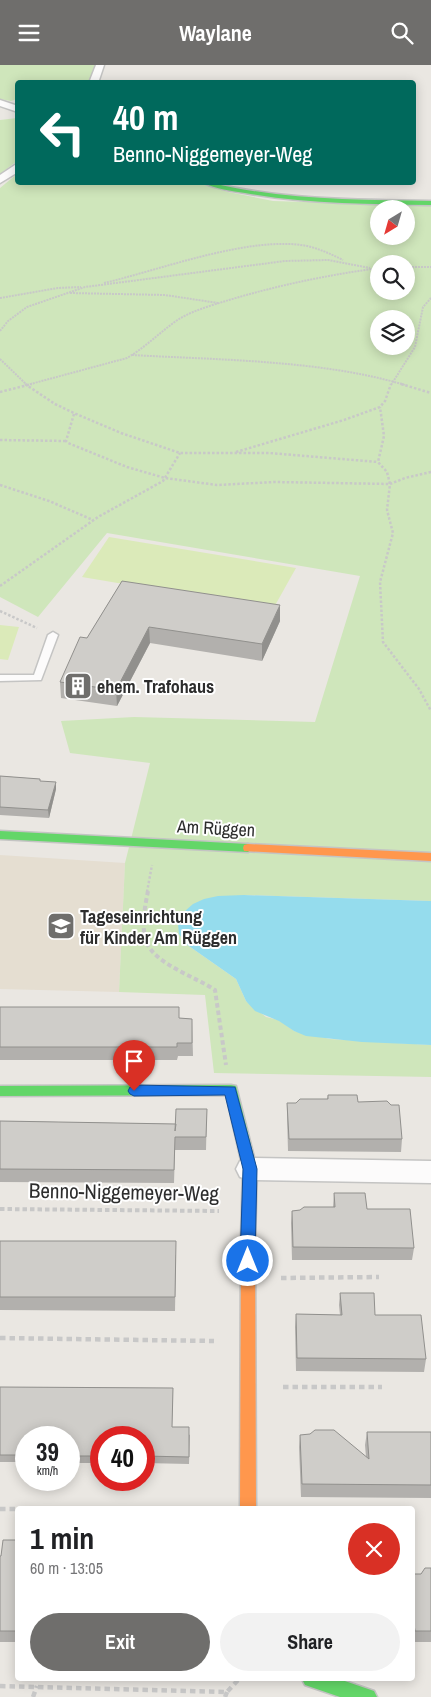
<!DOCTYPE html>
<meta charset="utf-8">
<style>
body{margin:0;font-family:"Archivo Narrow",sans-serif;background:#f2f2f2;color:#202124;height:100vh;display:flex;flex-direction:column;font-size:19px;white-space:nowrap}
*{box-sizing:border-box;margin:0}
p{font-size:16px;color:#757577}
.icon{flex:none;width:28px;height:28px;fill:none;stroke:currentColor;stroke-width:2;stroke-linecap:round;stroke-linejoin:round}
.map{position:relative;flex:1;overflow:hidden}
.panel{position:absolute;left:15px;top:1441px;width:400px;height:175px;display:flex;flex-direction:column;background:#fff;border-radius:5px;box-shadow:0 2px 12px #0003}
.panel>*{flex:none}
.banner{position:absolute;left:15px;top:15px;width:401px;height:105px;border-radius:5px;box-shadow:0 2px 12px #0003;background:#00695c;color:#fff;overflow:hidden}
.needle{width:32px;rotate:217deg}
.buttons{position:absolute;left:370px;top:135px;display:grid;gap:10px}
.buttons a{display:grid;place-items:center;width:45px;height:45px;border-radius:50%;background:#fff;box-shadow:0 2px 12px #0003;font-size:25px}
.speed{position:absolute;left:15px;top:1361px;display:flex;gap:10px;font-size:25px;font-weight:700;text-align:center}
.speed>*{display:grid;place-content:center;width:65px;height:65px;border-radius:50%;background:#fff;box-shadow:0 2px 12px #0003;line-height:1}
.speed small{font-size:12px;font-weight:400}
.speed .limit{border:8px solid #d22;background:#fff;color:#111}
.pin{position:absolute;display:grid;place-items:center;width:42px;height:42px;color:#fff;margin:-51px -21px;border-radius:50% 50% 50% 0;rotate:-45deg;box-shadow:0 0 5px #0007}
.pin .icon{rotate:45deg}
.me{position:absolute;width:55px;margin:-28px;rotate:0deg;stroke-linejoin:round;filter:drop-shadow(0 0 4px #0008)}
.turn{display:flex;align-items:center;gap:18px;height:105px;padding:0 15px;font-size:22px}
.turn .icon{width:65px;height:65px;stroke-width:2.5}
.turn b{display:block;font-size:35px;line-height:42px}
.round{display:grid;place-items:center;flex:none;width:52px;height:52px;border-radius:26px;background:#f2f2f2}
.headline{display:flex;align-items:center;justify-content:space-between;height:85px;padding:0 15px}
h1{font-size:30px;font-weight:700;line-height:38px}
.primary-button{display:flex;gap:10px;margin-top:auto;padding:10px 15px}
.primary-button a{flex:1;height:58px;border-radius:30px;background:#6f6e6c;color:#fff;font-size:20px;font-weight:700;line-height:58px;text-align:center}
.primary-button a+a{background:#f2f2f2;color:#202124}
header{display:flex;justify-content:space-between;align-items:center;height:65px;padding:0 15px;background:#6f6e6c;color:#fff;font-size:22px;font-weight:700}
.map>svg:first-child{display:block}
.education{fill:#e5ded1}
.green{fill:#cfe6bb;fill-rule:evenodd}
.pitch{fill:#dbeab9}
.water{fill:#95dced}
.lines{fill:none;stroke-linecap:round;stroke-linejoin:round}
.lane-casing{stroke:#c4c4c3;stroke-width:3}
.street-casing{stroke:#c4c4c3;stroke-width:3}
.fast-casing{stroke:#c4c4c3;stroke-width:3}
.slow-casing{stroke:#c4c4c3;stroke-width:3}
.path-far3{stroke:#c8c8c8;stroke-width:2;stroke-dasharray:2 1;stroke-linecap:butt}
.path-far2{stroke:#c8c8c8;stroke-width:2.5;stroke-dasharray:2.5 2;stroke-linecap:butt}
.path-far1{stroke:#c8c8c8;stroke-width:4;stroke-dasharray:4.5 3;stroke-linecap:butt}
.path{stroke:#c8c8c8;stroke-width:4.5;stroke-dasharray:5.5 4;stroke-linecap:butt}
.lane{fill:#fcfbfb;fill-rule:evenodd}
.street{fill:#fcfbfb;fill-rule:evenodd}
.fast{fill:#63d668;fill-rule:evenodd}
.slow{fill:#ff974d;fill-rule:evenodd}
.wall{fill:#b2b0ad}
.shaded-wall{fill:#91908d}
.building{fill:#cfcdc9;stroke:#91908d}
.route{fill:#1a73e8;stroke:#114b97}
.labels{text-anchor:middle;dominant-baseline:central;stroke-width:4;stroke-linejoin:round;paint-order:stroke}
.poi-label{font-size:18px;font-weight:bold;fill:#2d2d2d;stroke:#fff;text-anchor:start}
.street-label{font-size:18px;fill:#2d2d2d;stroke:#fff}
.near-street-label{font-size:21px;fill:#2d2d2d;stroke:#fff}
</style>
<header><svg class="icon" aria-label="menu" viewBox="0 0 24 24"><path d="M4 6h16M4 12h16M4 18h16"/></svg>Waylane<svg class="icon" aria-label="search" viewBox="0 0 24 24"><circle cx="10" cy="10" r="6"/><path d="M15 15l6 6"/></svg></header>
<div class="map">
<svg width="431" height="1632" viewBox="0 0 431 1632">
<rect width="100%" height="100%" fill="#eae7e2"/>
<!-- education -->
<polygon class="education" points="0,790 125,798 119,927 0,924"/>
<!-- green -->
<g class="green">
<polygon points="0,0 95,0 89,17 18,18 17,34 11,36 0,34"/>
<polygon points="17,53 17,96 0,109 0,55"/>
<path d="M17 109 18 118H199L228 127 273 136 431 141V836L244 830 186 879 236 914 246 936 266 952 279 955 294 966 330 974 431 980V1012L214 1008 205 930 119 927 125 798 150 698 70 688 61 656 134 652 315 657 360 511 107 468 38 552 0 532V123ZM379 144H406V171H379ZM379 199H406V226H379ZM379 254H406V281H379Z"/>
</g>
<!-- pitch -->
<g class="pitch">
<polygon points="109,472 296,503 273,544 82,512"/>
<polygon points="0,560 19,562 8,595 0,594"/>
</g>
<!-- water -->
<polygon class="water" points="244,830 431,836 431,980 362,977 306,971 294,966 279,956 255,946 246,936 236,914 186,879 179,869 178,859 185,846 193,839 204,834 218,831"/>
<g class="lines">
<defs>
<polygon id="lane" points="53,567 58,570 41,615 0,616 0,610 34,610 48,570"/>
<g id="street">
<polygon points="96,0 104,0 98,18 89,18"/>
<polygon points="0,35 18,41 18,47 0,41"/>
<polygon points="18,98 18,107 0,118 0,110"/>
<polygon points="250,1093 431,1096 431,1118 250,1115 240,1112 236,1104 240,1096"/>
</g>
<g id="fast">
<path d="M204 118H212C284 135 357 135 431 136V140C369 139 306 139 245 128 232 126 215 124 204 118Z"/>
<polygon points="0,766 248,779 253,783 248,787 0,774"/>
<polygon points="231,1020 236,1021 237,1025 257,1104 255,1173 253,1177 248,1179 243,1177 241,1173 243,1104 226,1030 0,1031 0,1021"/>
<polygon points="302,1614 339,1614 374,1626 377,1632 340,1632 305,1620"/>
</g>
<g id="slow">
<polygon points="248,779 431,788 431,796 244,786 243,783 244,780"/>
<polygon points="248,1167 253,1169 255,1173 256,1444 240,1444 241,1173 243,1169"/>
</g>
</defs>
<!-- lane casing -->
<use href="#lane" class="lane-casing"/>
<!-- street casing -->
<use href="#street" class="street-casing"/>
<!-- fast casing -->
<use href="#fast" class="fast-casing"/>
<!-- slow casing -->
<use href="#slow" class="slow-casing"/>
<!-- path-far3 -->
<g class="path-far3">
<polyline points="406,202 431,202"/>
<path d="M104 218C160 205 251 170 307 181 320 184 331 189 343 195"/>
<polyline points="70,228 165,230 218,238"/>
<polyline points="0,233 58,223 81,222"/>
<polyline points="0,266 8,256 27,242 85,222 285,196 328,195 370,203"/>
<path d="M132 290C219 295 322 295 405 320"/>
<polyline points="0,294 27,320"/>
<path d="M27 320 127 293C146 282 161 266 179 254 194 245 213 240 229 235 279 220 328 210 379 203"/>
<polyline points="391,320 415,282 423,242 431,233"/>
</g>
<!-- path-far2 -->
<g class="path-far2">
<polyline points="25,319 55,339 76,349 121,368 180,388 269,388 378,397"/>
<polyline points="401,319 431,328"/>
<polyline points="0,327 32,319"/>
<polyline points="74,349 66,376 68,378 127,402 165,413 217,420 275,417 390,419 387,407 378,397 384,371 380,342"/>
<polyline points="0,375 66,376"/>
<polyline points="236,387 344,355 380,342 385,336 391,319"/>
<polyline points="431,407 405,413 390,419 387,445 393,468 380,517 383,577 419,624 431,646"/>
<polyline points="0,420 49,436 93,455"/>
<polyline points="0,521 98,452 163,416 180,388"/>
<polyline points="0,546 37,563"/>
<polyline points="147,827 152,800"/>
</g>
<!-- path-far1 -->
<g class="path-far1">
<path d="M148 826C145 841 141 861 146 876 154 899 196 912 215 925L226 1000"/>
<polyline points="0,1144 219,1146"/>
</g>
<!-- path -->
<g class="path">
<polyline points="281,1213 379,1212"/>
<polyline points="0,1273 214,1276"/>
<polyline points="283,1322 382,1322"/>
<polyline points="0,1444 18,1444"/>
<polyline points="0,1621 227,1627 239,1614"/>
<polyline points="33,1632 37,1621"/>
<polyline points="225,1632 227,1627"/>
</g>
<!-- lane -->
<use href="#lane" class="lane"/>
<!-- street -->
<use href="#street" class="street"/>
<!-- fast -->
<use href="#fast" class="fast"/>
<!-- slow -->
<use href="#slow" class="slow"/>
</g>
<!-- wall -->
<g class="wall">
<polygon points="122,516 280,556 262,596 150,578 117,641 61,633 60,617"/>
<polygon points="0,711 40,714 40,716 56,724 49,753 0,750"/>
<polygon points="0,942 179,942 179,953 192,954 193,991 178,991 177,995 0,995"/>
<polygon points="328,1030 358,1037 402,1074 401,1087 288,1086 287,1050 287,1038 296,1038 327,1034"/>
<polygon points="207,1044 206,1085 175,1085 174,1118 0,1117 0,1056 176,1059"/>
<polygon points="334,1128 367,1144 414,1183 412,1195 292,1195 291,1158 292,1146 333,1142"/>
<polygon points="0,1176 176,1190 175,1246 0,1245"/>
<polygon points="340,1228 375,1250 426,1294 424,1307 296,1306 295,1262 296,1249 340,1250 339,1240"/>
<polygon points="0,1322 173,1323 172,1362 190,1370 189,1399 144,1398 144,1372 101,1372 101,1398 69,1398 69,1372 26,1372 26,1397 0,1397"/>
<polygon points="367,1367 431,1367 431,1433 301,1432 299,1382 300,1370 366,1392 365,1380"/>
<polygon points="18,1475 18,1577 0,1577 0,1491 1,1491"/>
<polygon points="431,1503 431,1577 413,1577 412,1509 421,1509"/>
</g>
<!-- shaded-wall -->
<g class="shaded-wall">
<polygon points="280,540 280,556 262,596 262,579"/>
<polygon points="149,562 150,578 117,641 116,625"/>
<polygon points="56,717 56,724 49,753 48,745"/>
</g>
<!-- building -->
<g class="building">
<polygon points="122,516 280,540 262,579 149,562 116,625 60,617 80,572 87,573"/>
<polygon points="0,711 40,714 40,716 56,717 48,745 0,742"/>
<polygon points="0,942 179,942 179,953 192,954 192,978 177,978 177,982 0,982"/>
<polygon points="328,1030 357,1030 358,1037 387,1036 391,1040 399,1040 402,1074 289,1074 287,1038 296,1038 300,1034 328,1034"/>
<polygon points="176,1044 207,1044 206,1072 175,1072 174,1105 0,1104 0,1056 176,1059 175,1066"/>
<polygon points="334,1128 365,1128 367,1144 410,1144 414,1183 293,1182 292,1146 300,1145 304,1142 335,1142"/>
<polygon points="0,1176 176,1176 175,1232 0,1232"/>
<polygon points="340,1228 374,1228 375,1250 421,1250 426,1294 297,1293 296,1249 342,1250"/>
<polygon points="0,1322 173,1323 172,1362 189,1362 189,1392 144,1391 144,1372 101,1372 101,1391 69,1391 69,1372 26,1372 26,1390 0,1390"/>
<polygon points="315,1365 334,1365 369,1394 367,1367 431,1367 431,1420 302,1419 300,1370 310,1369"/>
<polygon points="3,1475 18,1475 18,1566 0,1566 0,1491 1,1491"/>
<polygon points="425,1503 431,1503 431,1566 415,1566 412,1545 412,1509 421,1509"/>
</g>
<!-- route -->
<polygon class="route" points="134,1020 235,1022 257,1104 255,1196 253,1201 248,1203 242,1201 240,1196 243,1104 225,1030 134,1031 130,1029 128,1026 130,1022"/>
<!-- icons -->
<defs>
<symbol id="building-square" viewBox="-11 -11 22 22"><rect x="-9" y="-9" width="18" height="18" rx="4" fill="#6f6e6c" stroke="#fff"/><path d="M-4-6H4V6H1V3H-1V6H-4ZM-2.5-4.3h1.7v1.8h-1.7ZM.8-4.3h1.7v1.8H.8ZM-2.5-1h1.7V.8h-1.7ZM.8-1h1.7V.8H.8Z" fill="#fff"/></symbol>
<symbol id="school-square" viewBox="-11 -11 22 22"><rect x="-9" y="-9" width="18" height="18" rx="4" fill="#6f6e6c" stroke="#fff"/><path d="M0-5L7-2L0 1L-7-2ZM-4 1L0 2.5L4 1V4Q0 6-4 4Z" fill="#fff"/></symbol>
</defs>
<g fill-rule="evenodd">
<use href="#building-square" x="62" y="605" width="32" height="32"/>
<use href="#school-square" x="45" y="845" width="32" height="32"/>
</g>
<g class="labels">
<!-- poi labels -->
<g class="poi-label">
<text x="97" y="621">ehem. Trafohaus</text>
<text x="80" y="851">Tageseinrichtung<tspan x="80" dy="21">für Kinder Am Rüggen</tspan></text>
</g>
<!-- street labels -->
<g class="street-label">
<text transform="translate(216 763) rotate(3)">Am Rüggen</text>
</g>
<!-- near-street labels -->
<g class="near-street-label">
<text transform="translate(124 1127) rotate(1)">Benno-Niggemeyer-Weg</text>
</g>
</g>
</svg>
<div class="buttons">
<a><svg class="needle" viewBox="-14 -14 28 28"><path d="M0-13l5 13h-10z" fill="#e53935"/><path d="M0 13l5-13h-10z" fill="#757577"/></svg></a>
<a><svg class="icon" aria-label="search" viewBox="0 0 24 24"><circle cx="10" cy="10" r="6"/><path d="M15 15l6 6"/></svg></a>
<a><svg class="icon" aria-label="layers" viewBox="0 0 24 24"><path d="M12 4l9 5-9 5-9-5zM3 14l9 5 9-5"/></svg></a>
</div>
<div class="speed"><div>39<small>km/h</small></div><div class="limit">40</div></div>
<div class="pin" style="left:134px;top:1026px;background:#d93025"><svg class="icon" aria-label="arrive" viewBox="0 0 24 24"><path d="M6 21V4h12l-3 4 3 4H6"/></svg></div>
<svg class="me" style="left:248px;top:1196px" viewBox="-20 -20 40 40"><circle r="17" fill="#1a73e8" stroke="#fff" stroke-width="3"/><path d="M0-11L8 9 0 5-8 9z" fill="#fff"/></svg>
<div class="banner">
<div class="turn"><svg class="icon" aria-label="left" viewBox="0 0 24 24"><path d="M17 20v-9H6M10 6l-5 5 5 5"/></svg><div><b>40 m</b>Benno-Niggemeyer-Weg</div></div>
</div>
<section class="panel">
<div class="headline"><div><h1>1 min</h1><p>60 m · 13:05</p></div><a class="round" style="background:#d93025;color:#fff"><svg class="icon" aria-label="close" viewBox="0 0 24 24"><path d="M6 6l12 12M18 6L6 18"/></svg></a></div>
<div class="primary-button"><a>Exit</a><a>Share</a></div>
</section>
</div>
